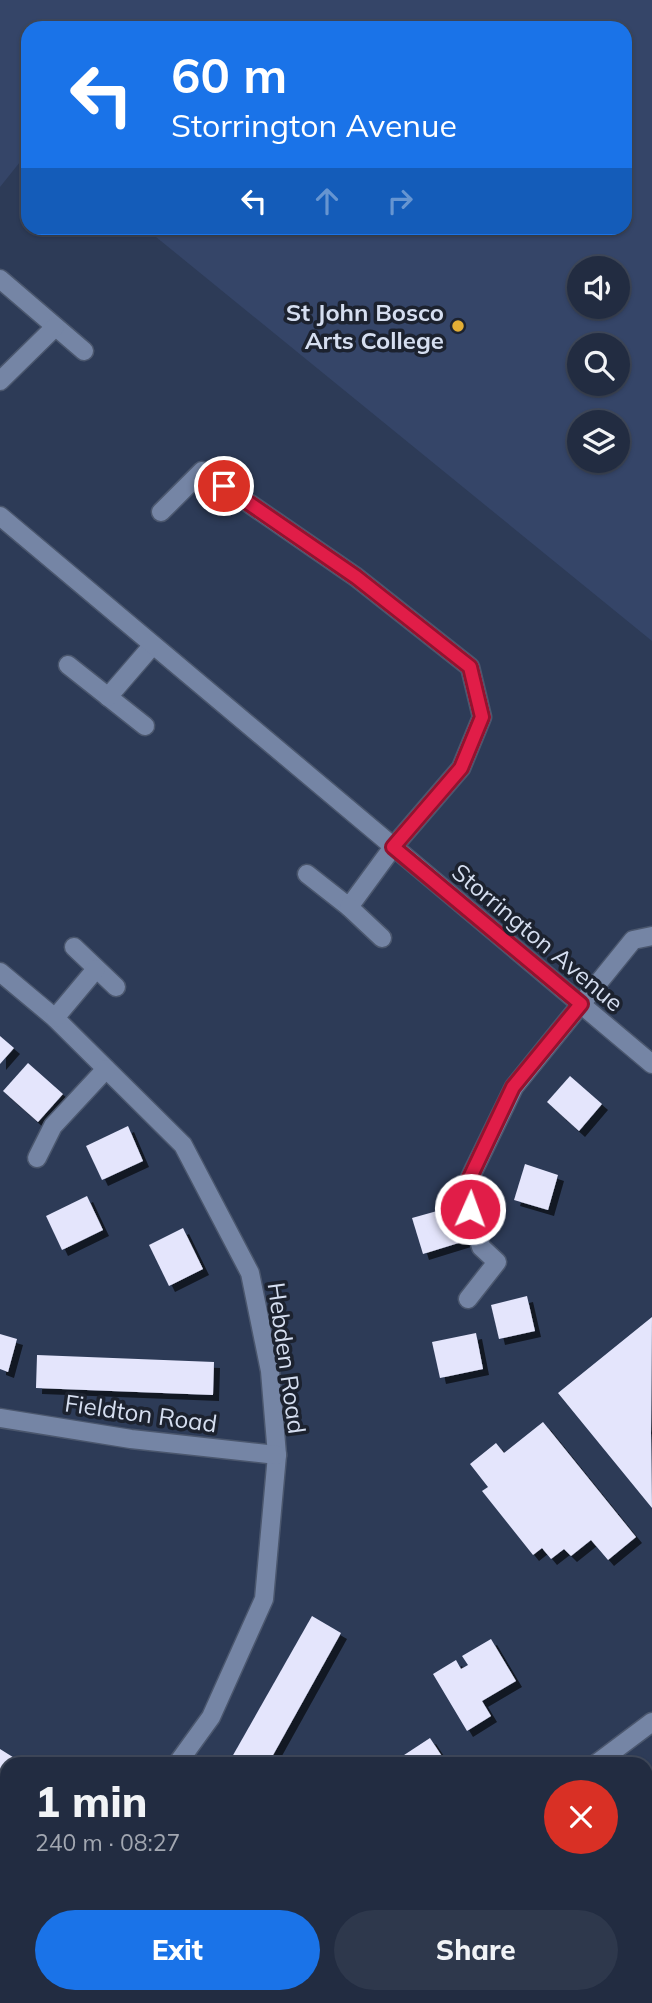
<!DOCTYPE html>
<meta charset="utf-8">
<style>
body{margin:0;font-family:Mulish,sans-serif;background:#2e384c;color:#f1f3f6;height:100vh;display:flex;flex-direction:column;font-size:26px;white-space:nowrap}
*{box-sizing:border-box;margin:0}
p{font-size:23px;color:#a2a7b1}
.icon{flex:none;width:38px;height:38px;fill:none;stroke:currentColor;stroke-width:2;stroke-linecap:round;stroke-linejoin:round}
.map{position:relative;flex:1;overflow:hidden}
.drawer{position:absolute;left:0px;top:1757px;width:653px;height:247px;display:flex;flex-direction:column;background:#222c41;border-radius:21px 21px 0 0;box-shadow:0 2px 5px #0004,0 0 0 2px #3f485a}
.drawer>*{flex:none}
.guide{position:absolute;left:21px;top:21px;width:611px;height:214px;border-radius:21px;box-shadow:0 2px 5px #0004,0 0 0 2px #3f485a;background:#1a73e8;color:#fff;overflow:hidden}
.buttons{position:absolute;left:567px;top:256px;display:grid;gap:14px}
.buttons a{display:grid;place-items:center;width:63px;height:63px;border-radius:50%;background:#222c41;box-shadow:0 2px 5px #0004,0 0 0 2px #3f485a;font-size:35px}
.pin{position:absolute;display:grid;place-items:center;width:60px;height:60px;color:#fff;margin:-30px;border:4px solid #fff;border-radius:50%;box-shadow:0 2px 7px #0007}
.me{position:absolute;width:77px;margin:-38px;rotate:2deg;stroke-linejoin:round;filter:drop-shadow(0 0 5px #0008)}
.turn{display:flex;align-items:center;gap:24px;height:147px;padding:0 35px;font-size:32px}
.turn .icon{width:91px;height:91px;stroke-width:2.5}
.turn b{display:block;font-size:49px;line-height:60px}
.lanes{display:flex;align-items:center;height:66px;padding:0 35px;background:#0003;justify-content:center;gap:35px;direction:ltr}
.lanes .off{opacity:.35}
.round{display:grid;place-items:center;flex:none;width:74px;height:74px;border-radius:37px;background:#2e384c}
.headline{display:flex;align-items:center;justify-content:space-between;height:119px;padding:0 35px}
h1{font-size:42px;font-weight:800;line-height:52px}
.primary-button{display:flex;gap:14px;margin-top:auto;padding:14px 35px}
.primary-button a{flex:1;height:80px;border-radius:42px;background:#1a73e8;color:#fff;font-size:28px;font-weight:800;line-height:80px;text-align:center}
.primary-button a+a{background:#2e384c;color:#f1f3f6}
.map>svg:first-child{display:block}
.built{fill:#354568;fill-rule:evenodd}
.green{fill:#664e19}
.building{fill:#e4e5fc;filter:url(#shadow)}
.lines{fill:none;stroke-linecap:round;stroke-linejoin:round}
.minor-casing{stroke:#4b576e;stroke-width:21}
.tertiary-casing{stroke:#4b576e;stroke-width:21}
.minor{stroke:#7585a5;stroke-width:18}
.tertiary{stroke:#7585a5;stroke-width:18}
.route-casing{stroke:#92132f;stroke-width:18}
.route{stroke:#e11d48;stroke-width:12}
.poi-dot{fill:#e3ae35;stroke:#1c222f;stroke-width:2.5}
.labels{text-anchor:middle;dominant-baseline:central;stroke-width:7;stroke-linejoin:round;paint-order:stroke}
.poi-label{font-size:24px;font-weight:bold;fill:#d5def0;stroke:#1c222f;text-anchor:end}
.street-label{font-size:24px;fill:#d5def0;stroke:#1c222f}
</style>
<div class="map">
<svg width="652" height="2003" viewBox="0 0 652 2003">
<defs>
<filter id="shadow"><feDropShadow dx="6" dy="6" stdDeviation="0" flood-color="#0009"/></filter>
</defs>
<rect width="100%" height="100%" fill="#2d3b57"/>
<!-- built -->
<path class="built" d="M0 0H652V641L145 228H625V28H28V152L0 187ZM579 268H618V306H579ZM579 345H618V383H579ZM579 422H618V460H579Z"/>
<!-- green -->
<polygon class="green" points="652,1771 652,1906 646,1909 646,1775"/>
<!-- building -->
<g class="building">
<polygon points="0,1036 14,1048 0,1064"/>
<polygon points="28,1063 63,1094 38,1122 3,1091"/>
<polygon points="570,1076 602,1104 579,1131 547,1102"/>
<polygon points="128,1126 143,1161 102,1180 86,1146"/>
<polygon points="525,1164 558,1175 548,1210 514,1200"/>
<polygon points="87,1196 103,1230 62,1250 46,1216"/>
<polygon points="455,1206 465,1241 423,1254 412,1218"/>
<polygon points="183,1228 203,1269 169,1286 149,1245"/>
<polygon points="527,1296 535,1331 499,1339 491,1305"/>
<polygon points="652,1317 651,1433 652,1508 558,1393"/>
<polygon points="476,1333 483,1369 440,1378 432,1342"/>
<polygon points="0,1334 17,1339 8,1372 0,1369"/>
<polygon points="37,1355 214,1362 213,1395 36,1388"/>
<polygon points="543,1422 636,1537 608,1560 591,1540 571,1556 564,1549 551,1559 542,1548 533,1555 482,1491 488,1487 470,1464 496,1443 504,1453"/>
<polygon points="312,1616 341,1633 277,1748 268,1764 228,1764"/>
<polygon points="491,1639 516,1681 482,1701 491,1716 467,1731 433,1674 456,1660 461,1669 468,1665 462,1656"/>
<polygon points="430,1738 447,1764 406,1764 401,1757"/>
<polygon points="0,1749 24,1764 7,1764 7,1792 0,1787"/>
<polygon points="7,1943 7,1972 0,1967 0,1954"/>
<polygon points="49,1997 120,1997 116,2003 59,2003"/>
<polygon points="412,1997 421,1997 426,2003 404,2003"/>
<polygon points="490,1997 516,1997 507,2003 495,2003"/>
</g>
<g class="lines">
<defs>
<g id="minor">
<polyline points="0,279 84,351"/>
<polyline points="0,381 55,327"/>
<polyline points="161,512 202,471 356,577 470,667 482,717 461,768 393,847 349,907 307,874"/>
<polyline points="68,665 145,726"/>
<polyline points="108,697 152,646"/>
<polyline points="349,907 382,938"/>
<polyline points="74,947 116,987"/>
<polyline points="0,972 55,1018 183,1145 250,1273 270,1371 277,1455 264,1599 211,1717 177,1764"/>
<polyline points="55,1018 96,969"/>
<polyline points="37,1158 53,1126 106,1069"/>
<polyline points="468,1299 497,1262 481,1247 464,1190 514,1087 633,940 652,936"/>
<polyline points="0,1418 131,1439 277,1455"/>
<polyline points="0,1848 7,1853"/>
<polyline points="646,1939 652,1935"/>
<polyline points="633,1997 637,2003"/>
<polyline points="556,2003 564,1997"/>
</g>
<g id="tertiary">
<polyline points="0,516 652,1064"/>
<polyline points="596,1764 652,1722"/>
<polyline points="242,2003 252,1997"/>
</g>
</defs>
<!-- minor casing -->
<use href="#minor" class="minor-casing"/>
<!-- tertiary casing -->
<use href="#tertiary" class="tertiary-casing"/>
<!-- minor -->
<use href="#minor" class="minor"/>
<!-- tertiary -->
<use href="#tertiary" class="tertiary"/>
</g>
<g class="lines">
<defs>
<polyline id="route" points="224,486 356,577 470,667 482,717 461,768 393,847 581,1004 513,1087 464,1190 470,1209"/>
</defs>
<!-- route casing -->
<use href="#route" class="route-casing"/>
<!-- route -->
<use href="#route" class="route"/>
</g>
<!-- markers -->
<circle class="poi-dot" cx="458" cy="326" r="7"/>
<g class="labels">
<!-- poi labels -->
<g class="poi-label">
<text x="444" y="312">St John Bosco<tspan x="444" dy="28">Arts College</tspan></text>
</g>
<!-- street labels -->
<g class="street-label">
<text transform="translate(538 937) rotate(40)">Storrington Avenue</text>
<text transform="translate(287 1358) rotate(82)">Hebden Road</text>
<text transform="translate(141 1413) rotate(8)">Fieldton Road</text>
</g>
</g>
</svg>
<div class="buttons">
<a><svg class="icon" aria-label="sound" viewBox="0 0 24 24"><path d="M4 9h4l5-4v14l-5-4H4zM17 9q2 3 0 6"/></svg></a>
<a><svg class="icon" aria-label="search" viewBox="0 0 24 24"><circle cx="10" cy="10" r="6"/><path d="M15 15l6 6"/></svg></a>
<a><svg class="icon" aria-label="layers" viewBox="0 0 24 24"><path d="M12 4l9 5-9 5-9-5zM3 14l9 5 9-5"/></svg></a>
</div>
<div class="pin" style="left:224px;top:486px;background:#d93025"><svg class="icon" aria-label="arrive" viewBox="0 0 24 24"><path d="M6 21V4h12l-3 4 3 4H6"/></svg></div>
<svg class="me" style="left:470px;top:1209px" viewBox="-20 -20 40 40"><circle r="17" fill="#e11d48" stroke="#fff" stroke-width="3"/><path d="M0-11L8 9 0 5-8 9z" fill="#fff"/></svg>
<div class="guide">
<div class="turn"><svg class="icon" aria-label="left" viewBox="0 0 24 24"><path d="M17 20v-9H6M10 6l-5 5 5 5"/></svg><div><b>60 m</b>Storrington Avenue</div></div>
<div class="lanes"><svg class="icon" aria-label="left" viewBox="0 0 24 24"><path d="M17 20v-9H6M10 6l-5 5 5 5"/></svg><svg class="icon off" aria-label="ahead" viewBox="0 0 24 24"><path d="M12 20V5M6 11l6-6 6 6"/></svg><svg class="icon off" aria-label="right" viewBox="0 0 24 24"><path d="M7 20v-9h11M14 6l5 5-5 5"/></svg></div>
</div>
<section class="drawer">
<div class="headline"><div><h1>1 min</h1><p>240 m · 08:27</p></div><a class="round" style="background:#d93025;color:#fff"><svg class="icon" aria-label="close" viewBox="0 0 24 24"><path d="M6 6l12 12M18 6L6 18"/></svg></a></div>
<div class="primary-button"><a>Exit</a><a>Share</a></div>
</section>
</div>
